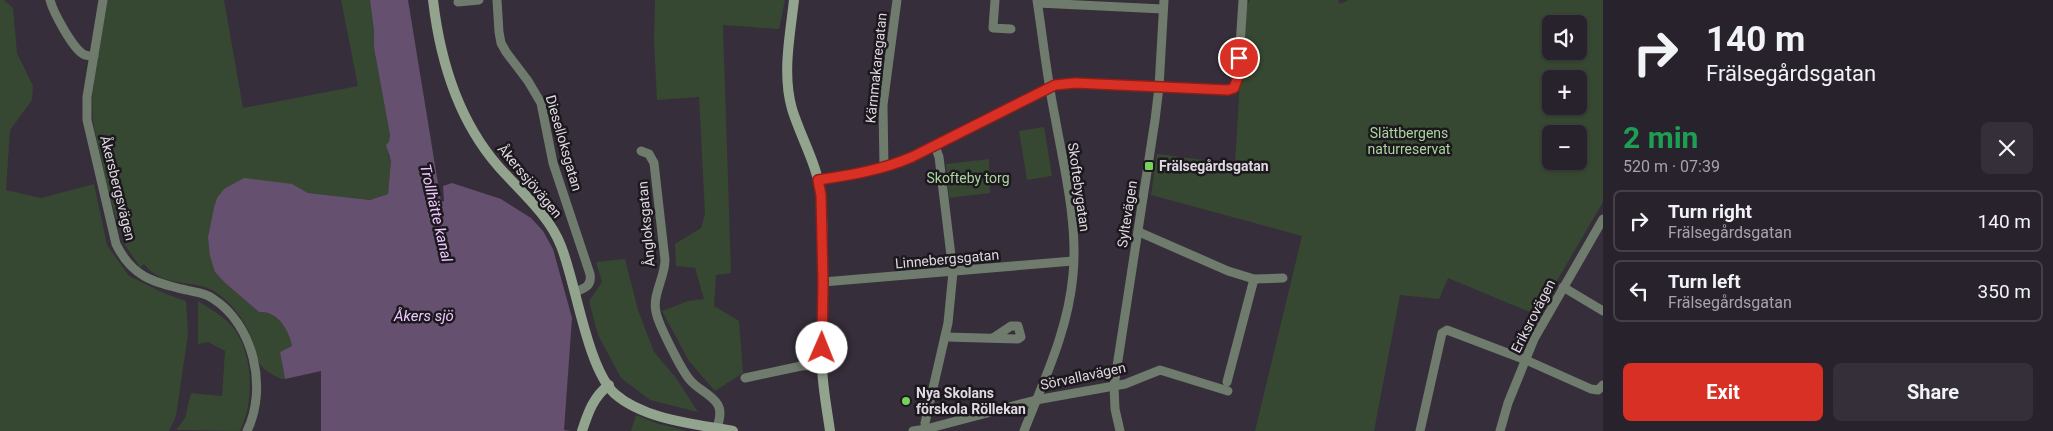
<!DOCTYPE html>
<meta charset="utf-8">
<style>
body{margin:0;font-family:Roboto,sans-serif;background:#342f38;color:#f1f3f6;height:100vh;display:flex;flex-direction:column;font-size:19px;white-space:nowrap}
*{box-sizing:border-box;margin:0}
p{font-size:16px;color:#a5a4a9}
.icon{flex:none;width:28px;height:28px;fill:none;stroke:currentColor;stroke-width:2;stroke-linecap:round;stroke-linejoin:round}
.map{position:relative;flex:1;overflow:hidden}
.side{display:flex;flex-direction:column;background:#28222c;width:450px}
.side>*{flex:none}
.hud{background:#28222c;color:#f1f3f6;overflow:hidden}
.controls{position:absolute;left:1542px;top:15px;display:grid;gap:10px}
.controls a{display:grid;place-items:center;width:45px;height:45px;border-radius:8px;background:#28222c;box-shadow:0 1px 4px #0004,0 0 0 1px #443f48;font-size:25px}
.pin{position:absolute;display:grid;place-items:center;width:42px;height:42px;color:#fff;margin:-21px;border:2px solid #fff;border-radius:50%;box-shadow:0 1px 5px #0007}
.me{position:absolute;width:55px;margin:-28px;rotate:1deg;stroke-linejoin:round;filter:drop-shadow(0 0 4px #0008)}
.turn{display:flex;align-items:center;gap:18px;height:105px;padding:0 20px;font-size:22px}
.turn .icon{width:65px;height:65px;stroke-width:2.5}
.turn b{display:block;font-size:35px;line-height:42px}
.round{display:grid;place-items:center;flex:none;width:52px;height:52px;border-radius:8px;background:#342f38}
.head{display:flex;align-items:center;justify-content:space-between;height:85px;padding:0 20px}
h1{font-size:30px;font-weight:700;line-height:38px;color:#1e9e55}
.button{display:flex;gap:10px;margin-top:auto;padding:10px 20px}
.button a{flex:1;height:58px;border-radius:8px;background:#d93025;color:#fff;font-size:20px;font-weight:700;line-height:58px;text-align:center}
.button a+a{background:#342f38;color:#f1f3f6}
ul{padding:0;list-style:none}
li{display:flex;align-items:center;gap:15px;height:62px;margin:0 10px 8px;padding:0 10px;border:2px solid #443f48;border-radius:8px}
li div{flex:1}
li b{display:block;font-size:19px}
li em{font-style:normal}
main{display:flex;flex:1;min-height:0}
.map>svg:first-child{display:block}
.green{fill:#364831;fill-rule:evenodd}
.water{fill:#665070}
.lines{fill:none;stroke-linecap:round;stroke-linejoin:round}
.street{stroke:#6f7b6c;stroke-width:9}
.secondary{stroke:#92a48d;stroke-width:10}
.route-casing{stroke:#8d1f18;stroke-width:12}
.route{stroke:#d93025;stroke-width:9}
.poi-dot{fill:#76d25a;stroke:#1c181d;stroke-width:2}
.labels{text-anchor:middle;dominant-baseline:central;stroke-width:5;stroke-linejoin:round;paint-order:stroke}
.street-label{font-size:14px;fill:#dfdae2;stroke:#1c181d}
.park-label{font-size:14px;fill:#abd59f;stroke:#1c181d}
.poi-label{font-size:14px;font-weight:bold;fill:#dfdae2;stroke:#1c181d;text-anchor:start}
.water-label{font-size:15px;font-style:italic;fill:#edc7ff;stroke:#1c181d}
</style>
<main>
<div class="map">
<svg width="1603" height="431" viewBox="0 0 1603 431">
<rect width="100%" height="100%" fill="#362e3a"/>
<!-- green -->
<g class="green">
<polygon points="0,0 4,0 13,8 17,53 33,86 32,100 10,130 6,190 41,198 94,184 107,245 129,276 166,294 186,301 188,334 176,416 169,431 0,431"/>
<path d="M106 0H224L243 108 358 86 341 0H370L374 31V48L390 135 388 155 391 161 388 194 370 200 308 193 302 190 217 198 208 237 215 272 224 282 259 312C278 312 289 330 292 346L280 352 285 379H281C275 376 267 372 262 367 255 360 255 344 250 334 243 318 231 303 217 293 194 277 164 290 144 264L140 267 125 245 117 221 105 181 93 121 92 98Z"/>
<polygon points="655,0 785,0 779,29 723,25 731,273 716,275 714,306 739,321 743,373 715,391 689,361 662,311 688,301 704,299 695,268 676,266 675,244 701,228 705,214 699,97 657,100 654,41"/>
<path d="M1250 0H1338L1340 4 1349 0H1603V202L1537 315 1448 278 1439 299 1400 295 1374 431H1255L1302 236 1151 195 1157 154 1235 164 1244 12ZM1551 24H1579V51H1551ZM1551 79H1579V106H1551ZM1551 134H1579V161H1551Z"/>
<polygon points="1044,127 1052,176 1027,180 1019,131"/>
<polygon points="989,159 990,193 949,198 946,164"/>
<polygon points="625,259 638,310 654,352 676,378 698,412 650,400 621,378 598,335 589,301 602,282 596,262"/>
<path d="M198 301C210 309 227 318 235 330 254 358 254 402 240 431L176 430 185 418 191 393 222 396 225 351 208 342 198 344Z"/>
<polygon points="636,415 656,423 686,431 631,431"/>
</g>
<!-- water -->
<path class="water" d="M370 0H408L441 202 444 201 443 186 452 183 501 199 531 218 543 231 553 249 572 318 564 430 571 431H321V371L285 379 280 352 292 346C289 330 278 311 259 312L224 282 215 272 210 256 208 237 214 208 217 198 224 189 244 178 292 184 308 193 370 200 388 194 391 161 386 145 389 142 390 135 374 48V31Z"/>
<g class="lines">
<!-- street -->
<g class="street">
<path d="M50 0C53 12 72 47 83 54 86 56 90 56 94 56"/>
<path d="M103 0 87 97V120L116 244C132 277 153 282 186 290 194 292 205 293 212 298 254 324 268 388 247 431"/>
<path d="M497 0 499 32 501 43 506 52 528 81 541 103 553 163 590 274C592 286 585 288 575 292"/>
<polyline points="995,0 993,28 1011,29"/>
<polyline points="458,2 479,0"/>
<polyline points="1038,3 1163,9"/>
<path d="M641 151 649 154 654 163 665 260C665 277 652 295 656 312 658 324 682 371 690 380 698 390 712 394 718 405 722 412 719 421 717 428"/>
<polyline points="884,168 883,105 897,0"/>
<path d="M818 180C851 175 882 170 912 157L1055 85 1075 83 1228 90 1234 88 1238 77 1243 0"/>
<polyline points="1139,232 1228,271 1254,279 1283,278"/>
<polyline points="823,282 1073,261"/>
<polyline points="1563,287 1603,311"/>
<polyline points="946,337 1018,339 1021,337 1018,326 1011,326 993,338"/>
<polyline points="745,378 801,366 822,365"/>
<polyline points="1227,382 1254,279"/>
<polyline points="926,429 925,423 948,323 953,272 939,157 935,146"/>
<polyline points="913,431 926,429 1036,400 1125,384 1160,370 1228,391"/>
<path d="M1024 431C1044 380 1068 331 1073 275 1078 223 1064 168 1055 117 1047 78 1043 39 1037 0"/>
<polyline points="1120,431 1115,409 1114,386 1155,120 1159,87 1164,0"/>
<polyline points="1420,431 1442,333 1447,330 1526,360 1591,389 1598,390 1603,385"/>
<polyline points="1500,431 1508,403 1534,339 1603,219"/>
</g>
<!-- secondary -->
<g class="secondary">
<path d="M433 0C440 60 458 120 498 166 520 191 549 215 561 246 576 283 587 368 615 394 645 420 696 424 733 431"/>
<path d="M794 0C790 36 782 74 792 109 801 138 818 166 821 196 825 251 821 307 822 363 822 385 827 409 830 431"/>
<path d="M582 431C588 413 593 397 609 385"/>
</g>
</g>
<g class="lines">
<defs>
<path id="route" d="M822 348 823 282 821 195 818 180C851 175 882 170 912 157L1055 85 1075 83 1228 90 1234 88 1238 77 1239 58"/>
</defs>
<!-- route casing -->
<use href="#route" class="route-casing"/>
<!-- route -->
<use href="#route" class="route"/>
</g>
<!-- markers -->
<g class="poi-dot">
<rect x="1144" y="161" width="10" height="10" rx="2.5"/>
<circle cx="906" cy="401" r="5"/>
</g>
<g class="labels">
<!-- street labels -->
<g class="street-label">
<text transform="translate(876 68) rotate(-84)">Kärnmakaregatan</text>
<text transform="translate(564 143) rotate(74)">Dieselloksgatan</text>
<text transform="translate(530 181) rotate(50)">Åkerssjövägen</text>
<text transform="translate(1079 187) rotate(82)">Skoftebygatan</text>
<text transform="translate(118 188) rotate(76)">Åkersbergsvägen</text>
<text transform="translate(1127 214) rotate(-81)">Syltevägen</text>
<text transform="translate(646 224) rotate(-95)">Ångloksgatan</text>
<text transform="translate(947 259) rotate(-5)">Linnebergsgatan</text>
<text transform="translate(1533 316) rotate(-63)">Eriksrovägen</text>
<text transform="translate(1083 376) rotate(-12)">Sörvallavägen</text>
</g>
<!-- park labels -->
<g class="park-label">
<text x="1409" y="133">Slättbergens<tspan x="1409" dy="16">naturreservat</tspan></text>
<text x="968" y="178">Skofteby torg</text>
</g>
<!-- poi labels -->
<g class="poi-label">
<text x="1159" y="166">Frälsegårdsgatan</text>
<text x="916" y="393">Nya Skolans<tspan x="916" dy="16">förskola Röllekan</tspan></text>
</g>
<!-- water labels -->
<g class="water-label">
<text transform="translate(436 213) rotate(77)">Trollhätte kanal</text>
<text x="424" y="316">Åkers sjö</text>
</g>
</g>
</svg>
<div class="controls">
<a><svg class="icon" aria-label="sound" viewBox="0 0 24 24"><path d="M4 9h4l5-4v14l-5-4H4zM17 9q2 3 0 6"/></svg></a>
<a>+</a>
<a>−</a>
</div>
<div class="pin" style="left:1239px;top:58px;background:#d93025"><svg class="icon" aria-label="arrive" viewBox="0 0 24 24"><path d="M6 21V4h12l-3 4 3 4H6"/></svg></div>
<svg class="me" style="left:822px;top:348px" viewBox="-20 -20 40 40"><circle r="19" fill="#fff"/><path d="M0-13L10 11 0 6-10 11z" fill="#d93025"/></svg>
</div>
<section class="side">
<div class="hud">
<div class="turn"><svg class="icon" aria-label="right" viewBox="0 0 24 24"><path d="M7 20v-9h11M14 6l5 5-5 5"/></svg><div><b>140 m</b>Frälsegårdsgatan</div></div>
</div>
<div class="head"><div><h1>2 min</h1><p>520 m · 07:39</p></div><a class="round"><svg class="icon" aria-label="close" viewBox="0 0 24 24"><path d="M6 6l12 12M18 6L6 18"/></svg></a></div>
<ul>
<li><svg class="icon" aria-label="right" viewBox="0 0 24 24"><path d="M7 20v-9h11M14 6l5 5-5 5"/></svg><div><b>Turn right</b><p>Frälsegårdsgatan</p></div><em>140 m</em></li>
<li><svg class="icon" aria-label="left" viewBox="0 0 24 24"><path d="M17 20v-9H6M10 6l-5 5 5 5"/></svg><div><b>Turn left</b><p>Frälsegårdsgatan</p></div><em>350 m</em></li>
</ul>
<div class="button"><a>Exit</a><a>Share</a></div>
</section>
</main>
